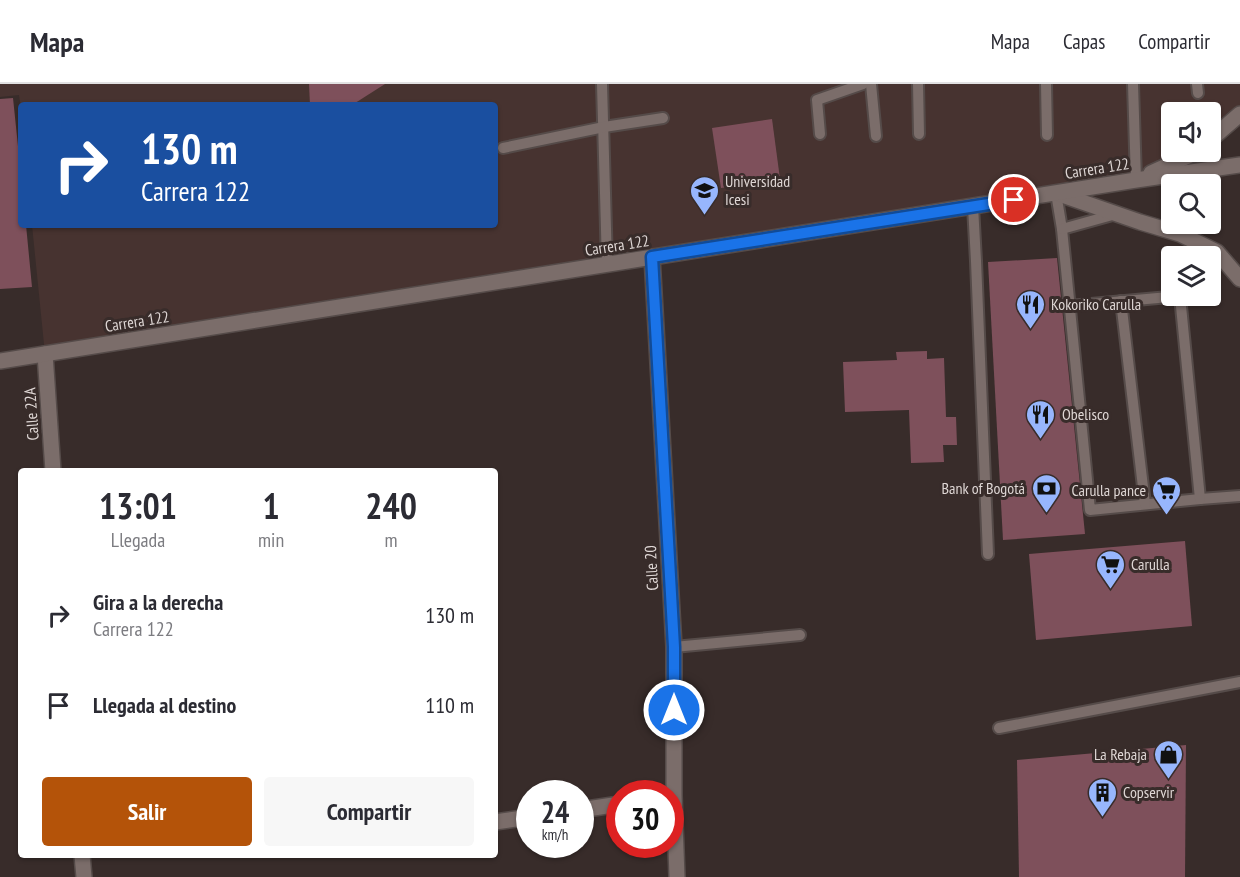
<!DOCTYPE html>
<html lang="es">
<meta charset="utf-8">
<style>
body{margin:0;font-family:"PT Sans Narrow",sans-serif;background:#f7f7f7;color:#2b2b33;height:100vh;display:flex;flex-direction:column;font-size:22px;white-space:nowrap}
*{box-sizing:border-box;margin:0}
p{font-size:20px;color:#7c7c81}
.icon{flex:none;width:33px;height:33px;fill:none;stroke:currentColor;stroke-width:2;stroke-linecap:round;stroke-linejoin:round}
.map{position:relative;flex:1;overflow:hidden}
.panel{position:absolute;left:18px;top:384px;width:480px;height:390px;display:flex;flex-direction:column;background:#fff;border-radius:6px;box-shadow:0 2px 4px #0004}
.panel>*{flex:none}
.top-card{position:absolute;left:18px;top:18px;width:480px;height:126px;border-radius:6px;box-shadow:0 2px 4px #0004;background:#1a4fa0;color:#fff;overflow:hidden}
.buttons{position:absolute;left:1161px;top:18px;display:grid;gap:12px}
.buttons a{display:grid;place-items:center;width:60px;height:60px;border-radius:6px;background:#fff;box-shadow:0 2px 4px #0004;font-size:30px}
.speed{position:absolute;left:516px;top:696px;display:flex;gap:12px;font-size:30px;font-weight:700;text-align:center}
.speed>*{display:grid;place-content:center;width:78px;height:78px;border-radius:50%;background:#fff;box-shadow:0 2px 4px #0004;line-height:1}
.speed small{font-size:15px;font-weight:400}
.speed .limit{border:9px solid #d22;background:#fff;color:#111}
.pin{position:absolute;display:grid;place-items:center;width:51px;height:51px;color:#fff;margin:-26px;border:3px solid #fff;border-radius:50%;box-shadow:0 2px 6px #0007}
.me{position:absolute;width:66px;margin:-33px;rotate:0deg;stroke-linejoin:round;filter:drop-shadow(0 0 4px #0008)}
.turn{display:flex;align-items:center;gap:21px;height:126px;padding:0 24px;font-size:27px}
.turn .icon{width:78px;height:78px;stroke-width:2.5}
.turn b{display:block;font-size:42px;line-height:51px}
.eta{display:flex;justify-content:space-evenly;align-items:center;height:102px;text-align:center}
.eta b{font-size:36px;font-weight:800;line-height:42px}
.cta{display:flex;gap:12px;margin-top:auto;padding:12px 24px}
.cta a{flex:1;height:69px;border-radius:6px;background:#b45309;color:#fff;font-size:24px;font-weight:800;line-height:69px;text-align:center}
.cta a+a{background:#f7f7f7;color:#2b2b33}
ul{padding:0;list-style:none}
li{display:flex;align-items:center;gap:18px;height:90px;padding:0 24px}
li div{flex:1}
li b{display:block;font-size:22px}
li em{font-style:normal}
header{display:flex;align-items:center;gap:36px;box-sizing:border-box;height:84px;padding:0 30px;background:#fff;border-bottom:2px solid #e1e1e2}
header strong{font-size:28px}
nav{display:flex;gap:33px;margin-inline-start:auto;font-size:21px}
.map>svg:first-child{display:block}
.built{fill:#473330}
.building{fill:#7e505b}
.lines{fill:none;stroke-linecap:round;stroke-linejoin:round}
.lane-casing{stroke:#554b49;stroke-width:14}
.street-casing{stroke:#554b49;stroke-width:18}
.secondary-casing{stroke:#554b49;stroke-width:18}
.lane{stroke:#7b6d6a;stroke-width:10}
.street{stroke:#7b6d6a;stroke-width:15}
.secondary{stroke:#7b6d6a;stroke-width:15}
.route-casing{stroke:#114b97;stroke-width:15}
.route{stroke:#1a73e8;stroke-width:10}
.labels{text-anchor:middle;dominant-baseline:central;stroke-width:6;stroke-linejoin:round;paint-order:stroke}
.street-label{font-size:16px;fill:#dfd7d5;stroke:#382c2a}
.poi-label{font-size:16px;fill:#dfd7d5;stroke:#382c2a;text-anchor:start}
</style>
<header>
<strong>Mapa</strong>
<nav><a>Mapa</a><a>Capas</a><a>Compartir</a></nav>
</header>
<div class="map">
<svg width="1240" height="793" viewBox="0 0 1240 793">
<rect width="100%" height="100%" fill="#382c2a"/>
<!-- built -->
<polygon class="built" points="0,0 1240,0 1240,30 1211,56 1210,28 1172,28 1172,68 1197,68 1136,96 45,270 32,141 495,141 495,21 21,21 21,25 19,11 0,13"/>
<!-- building -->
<g class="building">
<polygon points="309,0 385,0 352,21 310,21"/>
<polygon points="13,14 21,91 21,141 26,141 32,203 0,205 0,15"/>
<polygon points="772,35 780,95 721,104 712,44"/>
<polygon points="1057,174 1085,450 1003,456 988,178"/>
<polygon points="927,267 927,275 944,274 946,333 956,333 957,361 943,361 944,378 911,379 909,326 845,328 843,278 897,276 896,268"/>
<polygon points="1185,457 1192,542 1036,556 1029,470"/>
<polygon points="1186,661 1185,793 1019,793 1017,676"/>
</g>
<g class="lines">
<defs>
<g id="lane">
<polyline points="602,0 607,181"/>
<polyline points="871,0 876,52"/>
<polyline points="918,0 919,50"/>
<polyline points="1046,0 1047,51"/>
<polyline points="1133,0 1136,96"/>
<polyline points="1197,0 1198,9"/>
<polyline points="820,50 817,16 863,0"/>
<polyline points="503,64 604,43 663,34"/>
<polyline points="1056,109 1062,145 1090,426 1200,415 1240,412"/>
<polyline points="973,122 976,177 988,470"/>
<polyline points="1062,145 1116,130"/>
<polyline points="1121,217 1145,420"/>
<polyline points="1069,222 1180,212 1200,415"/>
<polyline points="674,563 800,551"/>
<polyline points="999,644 1240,598"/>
</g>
<g id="street">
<polyline points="652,173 674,563 674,711 677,793"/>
<polyline points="45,270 53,387"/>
<polyline points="580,726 620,720"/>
<polyline points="495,738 530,733"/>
<polyline points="82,771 84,793"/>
</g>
<g id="secondary">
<polyline points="1210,56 1240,30"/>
<polyline points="1151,89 1197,68"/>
<polyline points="1059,110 1140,138 1180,150 1217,168 1240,195"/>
<polyline points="0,277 1136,96 1240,81"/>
</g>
</defs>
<!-- lane casing -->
<use href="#lane" class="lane-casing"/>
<!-- street casing -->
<use href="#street" class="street-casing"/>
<!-- secondary casing -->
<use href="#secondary" class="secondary-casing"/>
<!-- lane -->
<use href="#lane" class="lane"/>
<!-- street -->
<use href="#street" class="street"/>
<!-- secondary -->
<use href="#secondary" class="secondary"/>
</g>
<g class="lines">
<defs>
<polyline id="route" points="674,626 674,563 652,173 1014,116"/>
</defs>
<!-- route casing -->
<use href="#route" class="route-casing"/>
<!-- route -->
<use href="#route" class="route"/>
</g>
<!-- icons -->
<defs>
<symbol id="university-pin" viewBox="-11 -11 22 30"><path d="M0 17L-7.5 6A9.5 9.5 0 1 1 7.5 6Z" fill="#97b6fd" stroke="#382c2a"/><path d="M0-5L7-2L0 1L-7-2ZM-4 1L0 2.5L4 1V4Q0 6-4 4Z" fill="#111"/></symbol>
<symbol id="restaurant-pin" viewBox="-11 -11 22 30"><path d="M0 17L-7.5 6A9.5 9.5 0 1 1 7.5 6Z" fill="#97b6fd" stroke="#382c2a"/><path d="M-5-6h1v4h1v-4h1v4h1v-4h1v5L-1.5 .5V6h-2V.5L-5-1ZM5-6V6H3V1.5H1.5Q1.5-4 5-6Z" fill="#111"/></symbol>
<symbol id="bank-pin" viewBox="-11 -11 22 30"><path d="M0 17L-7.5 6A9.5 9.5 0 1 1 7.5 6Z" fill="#97b6fd" stroke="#382c2a"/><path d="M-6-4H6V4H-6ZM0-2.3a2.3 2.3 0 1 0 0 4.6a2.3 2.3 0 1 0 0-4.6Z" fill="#111"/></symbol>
<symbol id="supermarket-pin" viewBox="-11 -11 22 30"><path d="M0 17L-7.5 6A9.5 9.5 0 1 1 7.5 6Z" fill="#97b6fd" stroke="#382c2a"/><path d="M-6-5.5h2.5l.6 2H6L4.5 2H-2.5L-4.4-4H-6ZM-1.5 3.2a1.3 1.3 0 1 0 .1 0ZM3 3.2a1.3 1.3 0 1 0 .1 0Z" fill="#111"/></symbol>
<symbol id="shop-pin" viewBox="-11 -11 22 30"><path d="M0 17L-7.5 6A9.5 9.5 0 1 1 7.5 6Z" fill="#97b6fd" stroke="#382c2a"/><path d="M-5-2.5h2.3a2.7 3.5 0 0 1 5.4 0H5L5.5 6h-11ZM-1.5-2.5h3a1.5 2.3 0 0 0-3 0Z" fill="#111"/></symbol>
<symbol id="building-pin" viewBox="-11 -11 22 30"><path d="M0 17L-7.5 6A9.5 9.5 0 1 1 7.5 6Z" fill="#97b6fd" stroke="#382c2a"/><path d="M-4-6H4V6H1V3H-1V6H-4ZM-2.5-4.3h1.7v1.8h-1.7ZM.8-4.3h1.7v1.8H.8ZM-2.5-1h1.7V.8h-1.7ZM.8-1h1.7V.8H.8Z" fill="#111"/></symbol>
</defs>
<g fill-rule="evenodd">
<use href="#university-pin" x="688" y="90" width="33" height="45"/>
<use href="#restaurant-pin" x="1014" y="204" width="33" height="45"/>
<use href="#restaurant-pin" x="1024" y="314" width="33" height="45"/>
<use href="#bank-pin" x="1030" y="388" width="33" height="45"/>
<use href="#supermarket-pin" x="1150" y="390" width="33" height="45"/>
<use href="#supermarket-pin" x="1094" y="464" width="33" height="45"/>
<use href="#shop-pin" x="1152" y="654" width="33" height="45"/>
<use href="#building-pin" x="1086" y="692" width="33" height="45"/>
</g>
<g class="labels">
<!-- street labels -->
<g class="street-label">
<text transform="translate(1097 84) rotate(-9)">Carrera 122</text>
<text transform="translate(617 161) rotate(-9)">Carrera 122</text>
<text transform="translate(137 237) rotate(-9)">Carrera 122</text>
<text transform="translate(31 330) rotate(-94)">Calle 22A</text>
<text transform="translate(651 484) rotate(-93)">Calle 20</text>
</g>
<!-- poi labels -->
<g class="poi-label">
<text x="725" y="97">Universidad<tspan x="725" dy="18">Icesi</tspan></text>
<text x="1051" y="220">Kokoriko Carulla</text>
<text x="1062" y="330">Obelisco</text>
<text x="1025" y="404" text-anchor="end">Bank of Bogotá</text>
<text x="1146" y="406" text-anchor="end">Carulla pance</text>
<text x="1131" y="480">Carulla</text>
<text x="1147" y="670" text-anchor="end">La Rebaja</text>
<text x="1123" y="708">Copservir</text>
</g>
</g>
</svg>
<div class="buttons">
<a><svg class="icon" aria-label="sound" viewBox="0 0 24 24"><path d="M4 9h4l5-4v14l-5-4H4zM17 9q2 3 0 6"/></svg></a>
<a><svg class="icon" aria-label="search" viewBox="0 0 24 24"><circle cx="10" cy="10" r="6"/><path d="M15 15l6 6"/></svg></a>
<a><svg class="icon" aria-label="layers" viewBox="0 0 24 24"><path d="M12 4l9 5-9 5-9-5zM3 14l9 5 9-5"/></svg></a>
</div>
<div class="speed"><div>24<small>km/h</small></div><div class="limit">30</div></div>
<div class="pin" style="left:1014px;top:116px;background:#d93025"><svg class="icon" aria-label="arrive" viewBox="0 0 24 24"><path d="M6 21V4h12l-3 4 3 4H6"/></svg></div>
<svg class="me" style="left:674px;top:626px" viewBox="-20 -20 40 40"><circle r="17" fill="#1a73e8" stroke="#fff" stroke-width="3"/><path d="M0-11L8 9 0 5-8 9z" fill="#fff"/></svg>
<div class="top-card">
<div class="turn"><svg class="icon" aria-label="right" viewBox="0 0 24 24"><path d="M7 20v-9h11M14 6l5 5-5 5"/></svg><div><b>130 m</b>Carrera 122</div></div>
</div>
<section class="panel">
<div class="eta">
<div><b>13:01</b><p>Llegada</p></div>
<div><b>1</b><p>min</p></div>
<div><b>240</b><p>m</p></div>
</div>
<ul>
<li><svg class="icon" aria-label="right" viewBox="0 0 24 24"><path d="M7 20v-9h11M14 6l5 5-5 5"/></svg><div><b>Gira a la derecha</b><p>Carrera 122</p></div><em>130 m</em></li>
<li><svg class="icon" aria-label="arrive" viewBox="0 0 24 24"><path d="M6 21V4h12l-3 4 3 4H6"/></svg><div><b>Llegada al destino</b></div><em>110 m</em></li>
</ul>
<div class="cta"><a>Salir</a><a>Compartir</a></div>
</section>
</div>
